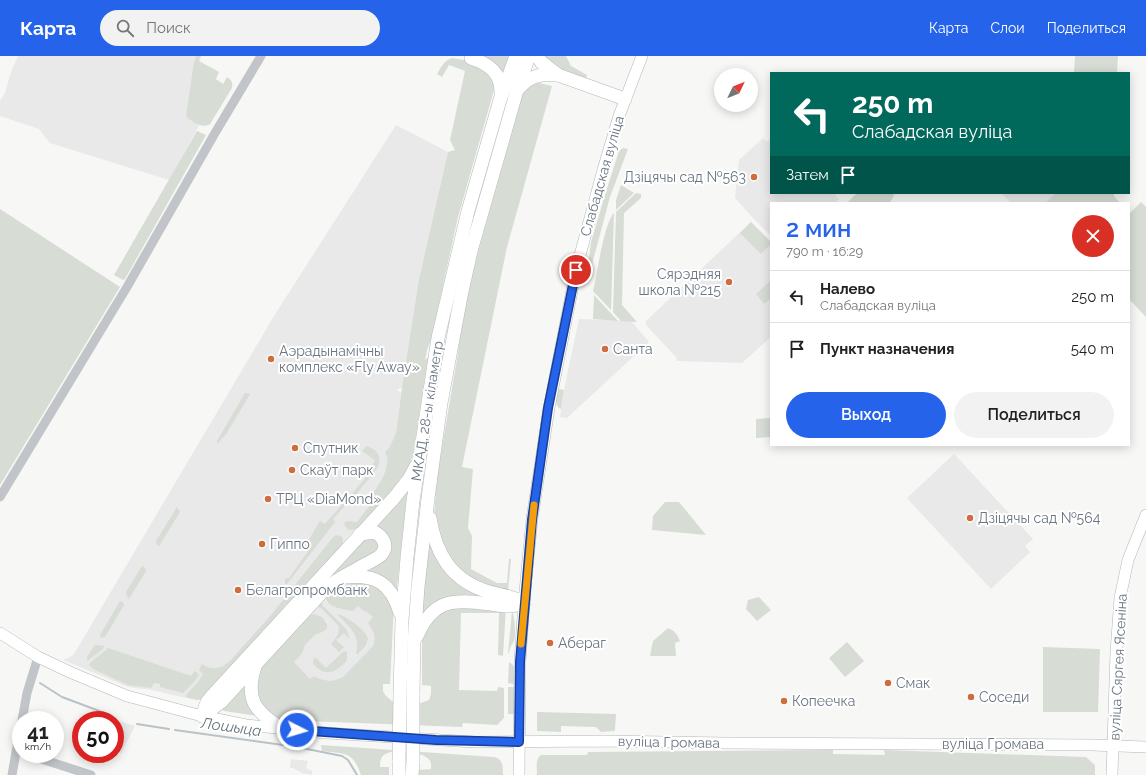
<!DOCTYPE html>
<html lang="ru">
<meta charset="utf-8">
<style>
body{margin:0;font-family:Raleway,sans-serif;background:#f2f2f2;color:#222;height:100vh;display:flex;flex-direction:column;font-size:15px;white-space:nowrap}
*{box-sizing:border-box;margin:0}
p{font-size:13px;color:#767676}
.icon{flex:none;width:22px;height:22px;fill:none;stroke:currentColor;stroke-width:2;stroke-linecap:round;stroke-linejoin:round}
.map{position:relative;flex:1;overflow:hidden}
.drawer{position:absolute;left:770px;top:146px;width:360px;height:244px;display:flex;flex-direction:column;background:#fff;border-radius:0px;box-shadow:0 2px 10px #0003}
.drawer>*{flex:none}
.top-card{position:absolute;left:770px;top:16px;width:360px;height:122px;border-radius:0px;box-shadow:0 2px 10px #0003;background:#00695c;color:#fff;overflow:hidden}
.needle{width:26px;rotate:47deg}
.tools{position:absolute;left:714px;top:12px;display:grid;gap:8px}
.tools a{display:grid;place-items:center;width:44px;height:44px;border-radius:50%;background:#fff;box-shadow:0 2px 10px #0003;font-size:20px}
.speed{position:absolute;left:12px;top:655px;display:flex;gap:8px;font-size:20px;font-weight:700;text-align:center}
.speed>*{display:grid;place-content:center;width:52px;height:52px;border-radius:50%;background:#fff;box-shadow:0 2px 10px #0003;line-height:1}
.speed small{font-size:10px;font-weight:400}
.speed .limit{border:6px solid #d22;background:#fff;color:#111}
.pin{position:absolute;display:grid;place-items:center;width:34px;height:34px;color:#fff;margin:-17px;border:2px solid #fff;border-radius:50%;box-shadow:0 1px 4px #0007}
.me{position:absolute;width:44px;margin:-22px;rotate:95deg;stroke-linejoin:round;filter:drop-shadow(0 0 3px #0008)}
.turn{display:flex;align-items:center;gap:14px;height:84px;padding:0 16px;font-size:18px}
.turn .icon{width:52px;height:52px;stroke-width:2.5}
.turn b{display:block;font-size:28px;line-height:34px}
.then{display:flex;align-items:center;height:38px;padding:0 16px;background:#0003;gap:8px;font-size:15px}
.round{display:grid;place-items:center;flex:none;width:42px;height:42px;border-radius:21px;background:#f2f2f2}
.head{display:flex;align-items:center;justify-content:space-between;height:68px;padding:0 16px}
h1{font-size:24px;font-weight:600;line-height:30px;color:#2563eb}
.action{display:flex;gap:8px;margin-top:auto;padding:8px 16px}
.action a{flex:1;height:46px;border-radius:24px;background:#2563eb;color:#fff;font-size:16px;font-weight:600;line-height:46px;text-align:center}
.action a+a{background:#f2f2f2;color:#222}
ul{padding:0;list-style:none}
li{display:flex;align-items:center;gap:12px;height:52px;padding:0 16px;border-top:1px solid #e0e0e0}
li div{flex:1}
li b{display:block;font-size:15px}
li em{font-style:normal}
header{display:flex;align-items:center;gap:24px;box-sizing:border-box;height:56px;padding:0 20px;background:#2563eb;color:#fff}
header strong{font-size:19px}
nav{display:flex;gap:22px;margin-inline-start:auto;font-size:14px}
.search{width:280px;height:36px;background:#f2f2f2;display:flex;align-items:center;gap:10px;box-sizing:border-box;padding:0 14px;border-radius:22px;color:#767676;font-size:15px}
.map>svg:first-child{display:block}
.built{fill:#e8e9e8}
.green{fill:#d7dcd5}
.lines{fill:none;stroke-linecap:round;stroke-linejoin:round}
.stream{stroke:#b9c2c7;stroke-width:2}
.major-casing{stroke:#b3b6ba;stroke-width:12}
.highway-casing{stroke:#b4b7ba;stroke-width:14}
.minor{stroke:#c1c4c8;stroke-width:9}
.major{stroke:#fff;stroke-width:11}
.highway{stroke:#fff;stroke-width:13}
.highway-bridge-casing{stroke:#b4b7ba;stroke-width:14;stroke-linecap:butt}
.highway-bridge{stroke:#fff;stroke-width:13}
.route-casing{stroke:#184099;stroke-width:10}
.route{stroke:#2563eb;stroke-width:7}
.slow{stroke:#f59e0b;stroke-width:7}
.poi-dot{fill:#ce6d3e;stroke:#fff;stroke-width:1.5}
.labels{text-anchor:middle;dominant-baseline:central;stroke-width:4;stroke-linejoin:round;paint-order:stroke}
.street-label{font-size:14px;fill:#6a7683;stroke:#fff}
.poi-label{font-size:14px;fill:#6a7683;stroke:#fff;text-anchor:start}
.water-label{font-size:15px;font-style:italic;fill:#66767e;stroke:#fff}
</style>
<header>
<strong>Карта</strong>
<div class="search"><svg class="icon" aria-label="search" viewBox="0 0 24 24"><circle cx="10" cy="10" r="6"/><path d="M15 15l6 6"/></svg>Поиск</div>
<nav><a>Карта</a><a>Слои</a><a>Поделиться</a></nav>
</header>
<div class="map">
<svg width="1146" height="719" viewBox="0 0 1146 719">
<rect width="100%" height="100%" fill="#f7f8f5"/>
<!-- built -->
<g class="built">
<polygon points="18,0 196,0 195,5 186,60 190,65 200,68 169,124 50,87 39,73 0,60 0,45 5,37 11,16"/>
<polygon points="396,69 448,96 419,223 402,331 397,334 401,337 388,439 347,482 206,640 200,644 195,644 151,634 128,631 63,604 70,601 74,598 274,260"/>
<polygon points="763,82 767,86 771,83 771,137 836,137 835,139 839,143 835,147 771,147 771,180 753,162 735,142 739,104"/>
<polygon points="1001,137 1056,137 1045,147 1011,147"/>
<polygon points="751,166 771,186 771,281 742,307 677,305 676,301 646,269 646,265"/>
<polygon points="579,263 631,265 649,286 567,362 560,361 564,334"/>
<polygon points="954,398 1033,483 1025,490 1030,496 991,533 907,442"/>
<polygon points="327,536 325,543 327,547 358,550 366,554 373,561 372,572 375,579 375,585 373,590 344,621 337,624 328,625 310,623 294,606 302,598 305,589 315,579 325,575 327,572 327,568 326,565 304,561"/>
<polygon points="108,661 135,670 121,697 115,695 115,664 107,664"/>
<polygon points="291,703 308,705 306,712 312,715 312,719 302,717 293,712 290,712"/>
</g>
<!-- green -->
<g class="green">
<path d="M196 0H201L199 5 219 16 216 23 223 28 227 21C232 24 233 27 232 32L210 68C204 73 190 66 186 60L194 6Z"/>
<polygon points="483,0 509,0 503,19 490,4"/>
<polygon points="540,0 566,0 571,10 587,19 586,23 548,8"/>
<polygon points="1075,0 1118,0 1117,17 1074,17"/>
<path d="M452 2 470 5 491 19 494 31V34L458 161 431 284 427 294 425 304 428 301 413 398 408 415 391 438 380 447 357 473 349 474 345 470 344 467 348 465 357 466 374 444 371 440C379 429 393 410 385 396L390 391 396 377 402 331 419 223 448 96 455 94 450 84 465 15 449 9 442 21 437 18C441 11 444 5 452 2Z"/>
<path d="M539 27 552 30 507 191 462 411 473 413 468 472 472 480 471 513 497 527H507L509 503H511L508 535 471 525 445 499 434 460 437 421 458 297 462 263 477 200 523 37C527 31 532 28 539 27Z"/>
<polygon points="197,75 206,79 125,223 123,224 114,219"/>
<polygon points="623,92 628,93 610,141 591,212 588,211 591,186 605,139 619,95"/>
<polygon points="621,129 634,137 616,154 616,144"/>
<polygon points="636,137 641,138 641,142 624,157 622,249 637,266 621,265 613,256 616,156"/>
<polygon points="857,137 893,137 894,139 890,147 847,147"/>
<polygon points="1056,137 1114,137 1114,140 1120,147 1045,147"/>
<polygon points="1141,146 1146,151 1146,261 1129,243 1129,157 1130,157"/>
<polygon points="0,153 120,231 0,429"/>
<path d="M614 157 611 254 593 235C597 219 604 167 614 157Z"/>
<polygon points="751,166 771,186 771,188 761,198 740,177"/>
<polygon points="770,225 771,242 764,248 756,238"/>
<polygon points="594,239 618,265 593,263"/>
<path d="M559 333 564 334 561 353C553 349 557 341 559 333Z"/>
<polygon points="245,337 250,338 225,380 221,383 218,388 217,385"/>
<polygon points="771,362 771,381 756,382 756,363"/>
<path d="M366 390C377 393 382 400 378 411L351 445H349L333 463 335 466 287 528H285V523L287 522H289L309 494 305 490 320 465 325 468 364 424 375 404 362 395Z"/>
<polygon points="408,428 396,541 364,517 384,499 371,472"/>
<polygon points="665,446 679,446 706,479 652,474 653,460"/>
<polygon points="177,451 180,456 159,490 156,488 156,485"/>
<path d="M337 479 342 481 343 485V488L282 553 266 575 204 642 197 644 186 641 187 638 198 626 203 618 199 614 202 608C212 615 221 613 230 605L271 559 334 480Z"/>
<polygon points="364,479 375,479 380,493 325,527"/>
<polygon points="431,484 445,510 509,543 463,541 424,559 421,558 429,486"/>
<polygon points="142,510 146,513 146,515 129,543 127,541 126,536"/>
<path d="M373 525 394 548 390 628H383V635L386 640 392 645 421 647 429 644 431 638V630L422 629V575L443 552 506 551 503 600 498 599 499 557H461L459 634 497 635 498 631 504 632V662L497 669 463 667 462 671 281 664 273 661 257 645 256 617 304 561 314 558 322 561 327 568V572L325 575 315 579 305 589 302 598 294 606 310 623 314 620C323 626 334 626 343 621L373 590C377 581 373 574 368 567L373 561 366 555 365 556 358 550 353 555C344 553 326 552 325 540L336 527Z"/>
<polygon points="759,541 771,554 757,565 746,553 748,544"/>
<polygon points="120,545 123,546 124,549 105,581 101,582 100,579"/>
<path d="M321 546 323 550 346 573 348 577 349 583 344 577 336 584 344 591 339 596 331 588C336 582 341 576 338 569L321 552 317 551Z"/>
<path d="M512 555C515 561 516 579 514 585 511 590 510 591 509 597H508Z"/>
<path d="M338 558C349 562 363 572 368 582L366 589 358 598H356C361 579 350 572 338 559Z"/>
<path d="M668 572C675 575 677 578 680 585L675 587 676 600H650L653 585Z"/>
<polygon points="847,586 864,605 845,621 829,602"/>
<polygon points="95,589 104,590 103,593 87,605 87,601"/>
<polygon points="1043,591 1100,593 1098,656 1043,656"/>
<polygon points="108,592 191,620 195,615 199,619 194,626 183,637 160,631 160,628 154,627 151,632 128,629 95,614 89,609 91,606 106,594"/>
<path d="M344 595 347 596C347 599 347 603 346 606 345 606 342 610 341 610 332 619 322 618 313 608V605L315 601 326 612Z"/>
<path d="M509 606C518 611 515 619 514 628L508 627Z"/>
<polygon points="244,623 258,660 224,655 222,653"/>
<polygon points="514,631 514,658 508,658 508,631"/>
<polygon points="537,656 616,658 615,674 614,675 601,676 596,671 561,670 561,676 537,675"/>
<path d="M321 689 494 701C503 703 503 711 503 719H418V714L431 713C432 705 429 702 422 699L391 696C382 698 380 702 380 711H389V719H361C353 695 345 698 322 695Z"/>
<path d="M833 694V698L885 699 884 694 1086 701 1095 709V719H537C537 712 535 703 541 699H587L588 696Z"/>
</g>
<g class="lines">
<!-- stream -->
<g class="stream">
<polyline points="40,627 62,641 110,659"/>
<polyline points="137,668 169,673"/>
<polyline points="175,674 283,689"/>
<polyline points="302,692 342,700 348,704 357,719"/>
</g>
<defs>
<g id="major">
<polyline points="0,577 38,601 72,617 127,640 202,660 246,669 327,677 474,686 604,685 726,687 1092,689 1146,691"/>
<polyline points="519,719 520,606 524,546 532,463 549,352 576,214 603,114 619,60 642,0"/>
<polyline points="1112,719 1116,596 1120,542 1128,504 1146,459"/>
</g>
<g id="highway">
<polyline points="537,0 541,6 558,19 625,43"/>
<path d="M471 2C489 8 502 17 501 39"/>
<path d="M518 33C531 19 539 18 558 19"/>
<path d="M430 462C436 499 452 525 489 536 496 538 503 539 510 541 515 542 520 545 524 546"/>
<path d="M345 521C376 518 391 527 400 557"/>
<path d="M417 580C434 541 454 544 491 548 497 549 503 550 509 550 514 550 520 548 524 546"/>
<path d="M255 610C245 643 254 655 282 673"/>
<polyline points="400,638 402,564 407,502 413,445 438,282 468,155 500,44 516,0"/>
<polyline points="413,639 414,587 418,531 428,442 441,347 461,240 471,195 517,34 529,0"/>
<polyline points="202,660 207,646 212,640 394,442 409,423 416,410"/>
<path d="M202 660 221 646 324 534C336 523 351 517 364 509 370 506 376 503 381 499 389 490 383 480 374 476L360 478"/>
<polyline points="399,719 399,704"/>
<polyline points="412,719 413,706"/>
</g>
</defs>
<!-- major casing -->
<use href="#major" class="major-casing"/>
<!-- highway casing -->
<use href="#highway" class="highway-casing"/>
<!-- minor -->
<g class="minor">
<polyline points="0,441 127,231 215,77 261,0"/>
<polyline points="22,664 27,637 38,601"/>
<polyline points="26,698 91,719"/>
<polyline points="12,719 21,668"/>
</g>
<!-- major -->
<use href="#major" class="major"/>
<!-- highway -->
<use href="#highway" class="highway"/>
<defs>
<g id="highway-bridge">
<polyline points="399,704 400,638"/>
<polyline points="413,706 413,639"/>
</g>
</defs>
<!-- highway-bridge casing -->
<use href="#highway-bridge" class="highway-bridge-casing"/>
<!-- highway-bridge -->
<use href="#highway-bridge" class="highway-bridge"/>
</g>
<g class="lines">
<defs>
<polyline id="route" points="297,674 436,684 519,686 520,606 532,464 548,352 576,214"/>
</defs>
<!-- route casing -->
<use href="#route" class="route-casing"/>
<!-- route -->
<use href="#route" class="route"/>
<!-- slow -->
<polyline class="slow" points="521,588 534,449"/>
</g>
<!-- markers -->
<g class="poi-dot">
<circle cx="754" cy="121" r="4"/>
<circle cx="729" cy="226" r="4"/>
<circle cx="605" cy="293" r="4"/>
<circle cx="271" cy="303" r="4"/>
<circle cx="295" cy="392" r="4"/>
<circle cx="292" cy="414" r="4"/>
<circle cx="268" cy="443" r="4"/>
<circle cx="970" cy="462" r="4"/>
<circle cx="262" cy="488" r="4"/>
<circle cx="238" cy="534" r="4"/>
<circle cx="550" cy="587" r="4"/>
<circle cx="888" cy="627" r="4"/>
<circle cx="971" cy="641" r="4"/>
<circle cx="784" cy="645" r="4"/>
</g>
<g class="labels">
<!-- street labels -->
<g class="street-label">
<text transform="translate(602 120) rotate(-74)">Слабадская вуліца</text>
<text transform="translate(427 355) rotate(-81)">МКАД, 28-ы кіламетр</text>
<text transform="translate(1118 611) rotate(-87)">вуліца Сяргея Ясеніна</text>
<text transform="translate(669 686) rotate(1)">вуліца Громава</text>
<text x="993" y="688">вуліца Громава</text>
</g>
<!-- poi labels -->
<g class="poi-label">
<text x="746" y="121" text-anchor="end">Дзіцячы сад №563</text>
<text x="721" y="218" text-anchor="end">Сярэдняя<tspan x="721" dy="16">школа №215</tspan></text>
<text x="613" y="293">Санта</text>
<text x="279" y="295">Аэрадынамічны<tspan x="279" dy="16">комплекс «Fly Away»</tspan></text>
<text x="303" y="392">Спутник</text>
<text x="300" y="414">Скаўт парк</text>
<text x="276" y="443">ТРЦ «DiaMond»</text>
<text x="978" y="462">Дзіцячы сад №564</text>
<text x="270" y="488">Гиппо</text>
<text x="246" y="534">Белагропромбанк</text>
<text x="558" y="587">Абераг</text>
<text x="896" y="627">Смак</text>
<text x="979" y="641">Соседи</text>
<text x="792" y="645">Копеечка</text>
</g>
<!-- water labels -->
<g class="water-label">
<text transform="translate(231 671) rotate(8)">Лошыца</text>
</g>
</g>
</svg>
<div class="tools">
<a><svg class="needle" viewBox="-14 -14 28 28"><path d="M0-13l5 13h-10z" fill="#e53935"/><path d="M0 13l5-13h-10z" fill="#767676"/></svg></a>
</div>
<div class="speed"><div>41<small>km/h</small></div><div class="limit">50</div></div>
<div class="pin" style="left:576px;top:214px;background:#d93025"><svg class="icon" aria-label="arrive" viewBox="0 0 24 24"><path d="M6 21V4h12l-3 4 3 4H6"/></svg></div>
<svg class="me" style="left:297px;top:674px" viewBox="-20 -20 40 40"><circle r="17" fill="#2563eb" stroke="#fff" stroke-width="3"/><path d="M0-11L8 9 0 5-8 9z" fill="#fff"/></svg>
<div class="top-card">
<div class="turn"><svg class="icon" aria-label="left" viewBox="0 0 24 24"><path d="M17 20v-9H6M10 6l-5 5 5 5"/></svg><div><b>250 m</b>Слабадская вуліца</div></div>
<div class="then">Затем<svg class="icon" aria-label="arrive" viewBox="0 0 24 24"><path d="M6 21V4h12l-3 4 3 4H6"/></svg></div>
</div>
<section class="drawer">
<div class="head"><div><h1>2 мин</h1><p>790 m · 16:29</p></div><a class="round" style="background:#d93025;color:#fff"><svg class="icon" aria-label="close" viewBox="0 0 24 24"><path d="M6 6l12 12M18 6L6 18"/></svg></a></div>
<ul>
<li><svg class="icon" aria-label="left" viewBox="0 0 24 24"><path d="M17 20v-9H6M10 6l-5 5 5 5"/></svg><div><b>Налево</b><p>Слабадская вуліца</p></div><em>250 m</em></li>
<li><svg class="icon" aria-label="arrive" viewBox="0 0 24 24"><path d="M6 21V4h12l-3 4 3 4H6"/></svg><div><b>Пункт назначения</b></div><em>540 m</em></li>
</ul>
<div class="action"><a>Выход</a><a>Поделиться</a></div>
</section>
</div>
